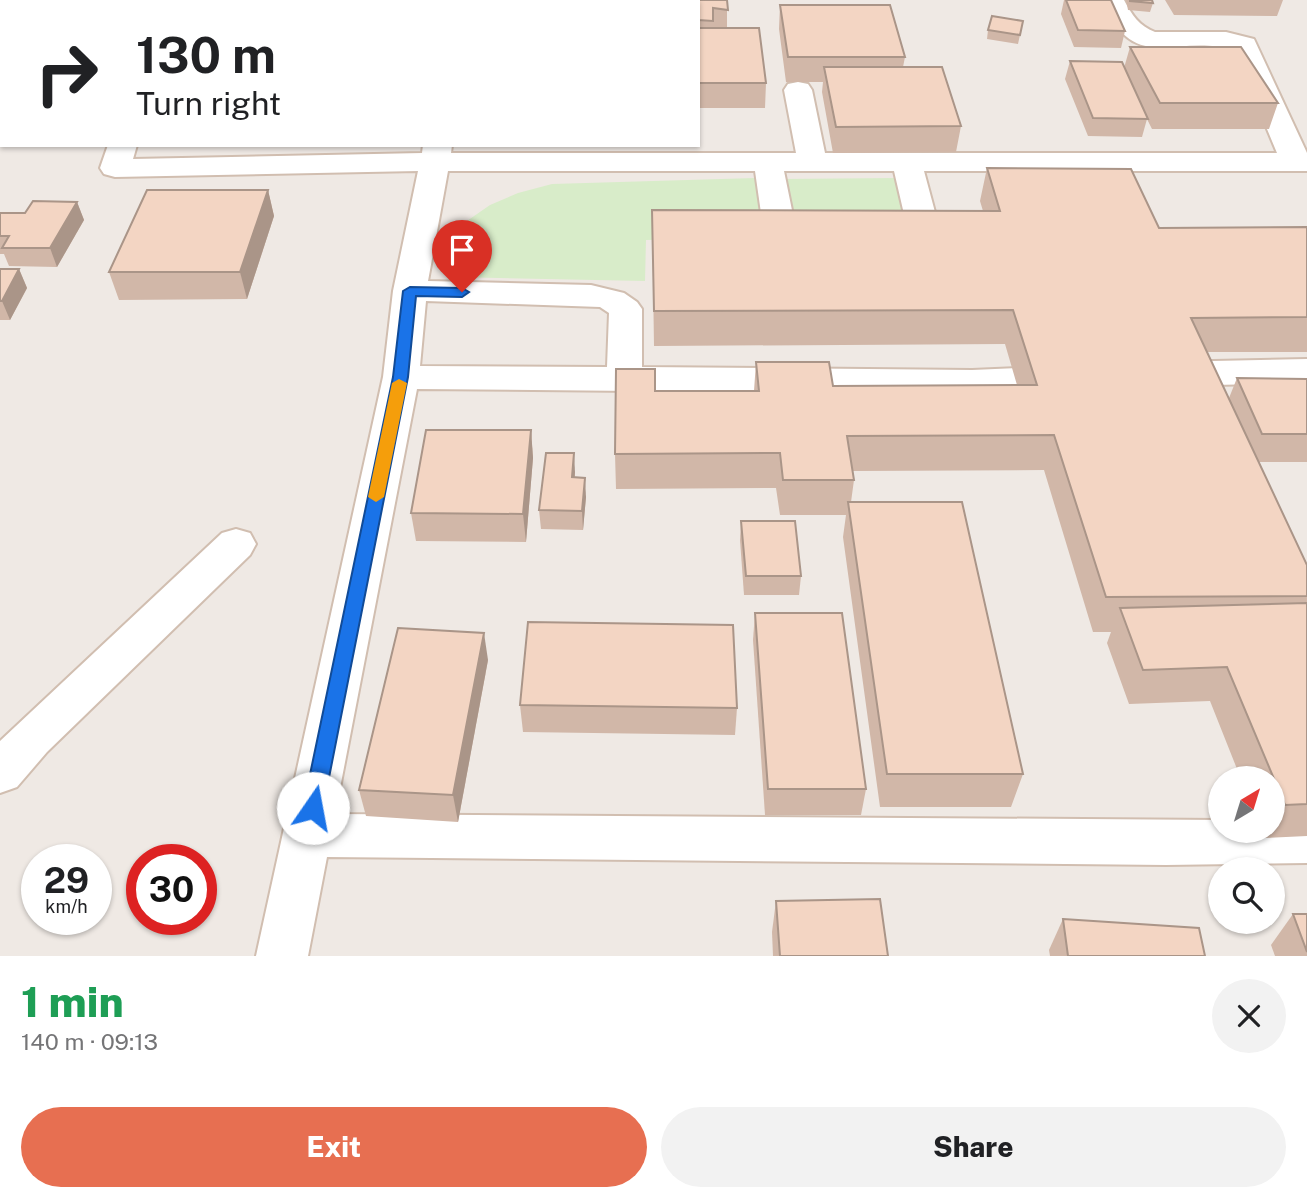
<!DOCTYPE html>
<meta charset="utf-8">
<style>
body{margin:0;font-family:"Public Sans",sans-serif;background:#f2f2f2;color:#202124;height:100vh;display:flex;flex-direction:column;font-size:26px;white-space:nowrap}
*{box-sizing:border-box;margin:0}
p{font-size:23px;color:#757577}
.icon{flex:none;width:38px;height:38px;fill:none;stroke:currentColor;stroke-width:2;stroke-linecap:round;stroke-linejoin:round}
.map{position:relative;height:956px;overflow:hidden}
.sheet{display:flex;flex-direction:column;background:#fff;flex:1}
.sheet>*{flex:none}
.hud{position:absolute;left:0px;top:0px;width:700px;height:147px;box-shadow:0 2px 5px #0004;background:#fff;color:#202124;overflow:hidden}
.needle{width:46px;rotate:38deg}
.tools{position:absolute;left:1208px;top:766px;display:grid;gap:14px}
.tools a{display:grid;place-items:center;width:77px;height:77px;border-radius:50%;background:#fff;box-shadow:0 2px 5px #0004;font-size:35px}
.speed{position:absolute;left:21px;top:844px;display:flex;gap:14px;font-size:35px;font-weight:700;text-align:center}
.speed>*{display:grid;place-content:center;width:91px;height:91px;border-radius:50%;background:#fff;box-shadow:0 2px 5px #0004;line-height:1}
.speed small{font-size:18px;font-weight:400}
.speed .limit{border:10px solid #d22;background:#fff;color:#111}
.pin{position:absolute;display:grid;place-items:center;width:60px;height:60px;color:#fff;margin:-72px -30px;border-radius:50% 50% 50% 0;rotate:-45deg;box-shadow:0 0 7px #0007}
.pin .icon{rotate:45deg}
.me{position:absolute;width:77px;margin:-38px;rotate:12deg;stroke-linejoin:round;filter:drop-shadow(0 0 5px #0008)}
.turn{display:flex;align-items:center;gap:24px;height:147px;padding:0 21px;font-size:32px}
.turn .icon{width:91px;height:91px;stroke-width:2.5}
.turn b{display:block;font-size:49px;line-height:60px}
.round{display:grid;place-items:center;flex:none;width:74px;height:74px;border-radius:37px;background:#f2f2f2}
.summary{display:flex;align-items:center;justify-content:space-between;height:119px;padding:0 21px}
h1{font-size:42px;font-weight:800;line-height:52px;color:#1e9e55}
.action{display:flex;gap:14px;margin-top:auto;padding:14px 21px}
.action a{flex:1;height:80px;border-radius:42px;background:#e76f51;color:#fff;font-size:28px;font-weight:800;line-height:80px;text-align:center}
.action a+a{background:#f2f2f2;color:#202124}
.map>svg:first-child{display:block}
.industrial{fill:#efe9e4;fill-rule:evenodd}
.green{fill:#d8ecc9}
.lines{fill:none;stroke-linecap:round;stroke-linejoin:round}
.minor-casing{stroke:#d1beb0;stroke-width:4}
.minor{fill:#fff;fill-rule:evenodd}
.wall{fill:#d1b7a8}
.shaded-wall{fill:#aa9588}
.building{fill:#f3d5c3;stroke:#aa9588;stroke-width:2}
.route{fill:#1a73e8;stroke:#114b97;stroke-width:2}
.slow{fill:#f59e0b}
</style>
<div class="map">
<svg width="1307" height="956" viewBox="0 0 1307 956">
<rect width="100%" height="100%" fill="#fdf6ec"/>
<!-- industrial -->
<path class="industrial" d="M0 0H1307V956H0ZM2 2H698V145H2ZM1220 779H1272V831H1220ZM37 859H96V919H37ZM142 859H201V919H142ZM1220 870H1272V922H1220Z"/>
<!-- green -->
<g class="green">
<polygon points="755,178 763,238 646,240 645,281 453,277 464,223 490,205 518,193 552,184"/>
<polygon points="896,178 911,236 790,236 781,179"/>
</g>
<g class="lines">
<defs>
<g id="minor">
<rect x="452" y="0" width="24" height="2"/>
<path d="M1100 0H1124C1132 15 1139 26 1155 32H1226L1254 39 1307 153V171H924L939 227 934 234 923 236 912 234 907 227 894 171H784L794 220 789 227 778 229 767 227 762 220 755 171H448L428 281 591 285 624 293 637 302 642 309V367L972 370 1067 366 1080 370 1085 378 1080 386 1067 390 972 394 417 389 335 814 1220 820V831H1272V820L1307 819V863L1166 865 327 857 308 956H256L383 377 393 291 418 171 115 177 104 174 100 168 108 145H137L133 159 422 153 423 145H452L451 153H796L784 90 788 84 798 82 808 84 812 90 825 153H1277L1234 50C1173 32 1138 78 1100 0ZM426 301 600 307 609 313 607 367 420 366Z"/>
<polygon points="0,72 2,72 0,90"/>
<polygon points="1307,359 1307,383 1166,386 1153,382 1148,374 1153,366 1166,362"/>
<polygon points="236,529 250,533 256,544 250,555 47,752 17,787 0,793 0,741 222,533"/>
</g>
</defs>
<!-- minor casing -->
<use href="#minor" class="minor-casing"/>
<!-- minor -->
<use href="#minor" class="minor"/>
</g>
<!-- wall -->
<g class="wall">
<polygon points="627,0 727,0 727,28 766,83 765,108 698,108 698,2 627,2"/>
<polygon points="1064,0 1111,0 1125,31 1121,48 1074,47 1061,14"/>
<polygon points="1126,0 1152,0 1153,3 1150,12 1128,10"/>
<polygon points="1165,0 1283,0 1277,16 1174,15"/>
<polygon points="780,5 905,57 903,67 961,126 956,152 833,153 822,92 823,82 786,82 779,29"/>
<polygon points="1023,21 1018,44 987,39 988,30"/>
<polygon points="1130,47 1278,103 1269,129 1152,129 1147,119 1142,137 1088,136 1065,79 1070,61 1124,68"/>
<polygon points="987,168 1159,228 1307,227 1307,352 1207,352 1229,398 1237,378 1307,379 1307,462 1259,462 1307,565 1307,836 1265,838 1263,831 1272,831 1272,779 1241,779 1210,701 1129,704 1107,643 1111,632 1093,632 1044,470 852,471 854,480 851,502 1023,774 1011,807 880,807 843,537 846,515 780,515 776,488 616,489 615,454 655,391 754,391 756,362 833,386 1017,385 1005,344 654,346 652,210 983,211 980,201"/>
<polygon points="268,190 274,216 247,299 119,300 109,272"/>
<polygon points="77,202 84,220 57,267 9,266 4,254 0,254 0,213 25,213"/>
<polygon points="0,269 19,269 27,288 10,320 0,320"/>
<polygon points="531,430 533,458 526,542 416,541 411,513"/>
<polygon points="575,472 575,478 586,497 583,530 541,529 539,510"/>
<polygon points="741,521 801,576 799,595 744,595 740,540"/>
<polygon points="755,613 866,789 861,815 765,815 753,640"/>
<polygon points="488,660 458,822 366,816 359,790"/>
<polygon points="520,705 737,708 735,735 523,732"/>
<polygon points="776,901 888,956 773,956 772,932"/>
<polygon points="1293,914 1307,914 1307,956 1275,956 1271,945"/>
<polygon points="1063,919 1205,956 1050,956 1049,950"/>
</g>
<!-- shaded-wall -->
<g class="shaded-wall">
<polygon points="268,190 274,216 247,299 240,272"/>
<polygon points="77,202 84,220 57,267 50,248"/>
<polygon points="19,269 27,288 10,320 2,301"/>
<polygon points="531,430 533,458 526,542 523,514"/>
<polygon points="574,453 575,472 573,497 572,477"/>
<polygon points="585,478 586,497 583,530 582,511"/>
<polygon points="484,633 488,660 458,822 453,795"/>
</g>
<!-- building -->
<g class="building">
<polygon points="52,0 79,0 78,2 51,2"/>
<rect x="284" y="0" width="76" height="2"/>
<polygon points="367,0 415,0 415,2 366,2"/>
<polygon points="646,0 727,0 728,10 713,8 713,21 698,20 698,2 646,2"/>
<polygon points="1066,0 1111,0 1125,31 1078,30"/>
<polygon points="1130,0 1152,0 1153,3 1130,1"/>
<polygon points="780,5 890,5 905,57 788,57"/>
<polygon points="992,16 1023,21 1020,35 988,30"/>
<polygon points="698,28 759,28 766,83 698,83"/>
<polygon points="1130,47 1241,47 1278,103 1160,103"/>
<polygon points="1070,61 1122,62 1148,119 1093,118"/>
<polygon points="824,67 942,67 961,126 836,127"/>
<polygon points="987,168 1131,169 1159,228 1307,227 1307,317 1191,318 1307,565 1307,596 1106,597 1054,435 847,436 854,480 783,480 780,453 615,454 616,369 655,369 655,391 759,391 756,362 829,362 833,386 1037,385 1013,310 654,311 652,210 1000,211"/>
<polygon points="147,190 268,190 240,272 109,272"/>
<polygon points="33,201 77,202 50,248 2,248 9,236 0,236 0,213 25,213"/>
<polygon points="0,269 19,269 2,301 0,301"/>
<polygon points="1237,378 1307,379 1307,434 1262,434"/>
<polygon points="426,430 531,430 523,514 411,513"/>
<polygon points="546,453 574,453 572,477 585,478 582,511 539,510"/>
<polygon points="848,502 962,502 1023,774 887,774"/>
<polygon points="741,521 795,521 801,576 746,576"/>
<polygon points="1307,603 1307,804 1285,805 1227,667 1143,670 1120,608"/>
<polygon points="755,613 842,613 866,789 768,789"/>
<polygon points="528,622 733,625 737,708 520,705"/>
<polygon points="398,628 484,633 453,795 359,790"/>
<polygon points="880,899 888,956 780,956 776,901"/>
<polygon points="1293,914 1307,914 1307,952"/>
<polygon points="1063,919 1199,928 1205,956 1068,956"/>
</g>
<!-- route -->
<polygon class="route" points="410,287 462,288 469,292 462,297 416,296 408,377 323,808 320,814 313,817 306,814 303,808 393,377 403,291"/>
<!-- slow -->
<polygon class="slow" points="399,379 407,383 384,497 376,502 368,497 392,383"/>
</svg>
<div class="tools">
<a><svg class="needle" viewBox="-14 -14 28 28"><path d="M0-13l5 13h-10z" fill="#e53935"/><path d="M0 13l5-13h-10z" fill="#757577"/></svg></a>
<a><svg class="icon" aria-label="search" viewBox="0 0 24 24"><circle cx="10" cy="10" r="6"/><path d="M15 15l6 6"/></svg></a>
</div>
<div class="speed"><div>29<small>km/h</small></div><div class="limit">30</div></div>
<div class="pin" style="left:462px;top:292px;background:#d93025"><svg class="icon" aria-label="arrive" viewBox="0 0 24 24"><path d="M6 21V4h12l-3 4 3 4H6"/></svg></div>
<svg class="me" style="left:313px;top:808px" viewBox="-20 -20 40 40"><circle r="19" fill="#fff"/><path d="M0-13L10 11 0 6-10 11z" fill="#1a73e8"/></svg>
<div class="hud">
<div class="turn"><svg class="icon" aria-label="right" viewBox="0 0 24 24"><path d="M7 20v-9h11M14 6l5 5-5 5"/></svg><div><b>130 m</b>Turn right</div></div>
</div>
</div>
<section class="sheet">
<div class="summary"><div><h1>1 min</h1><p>140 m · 09:13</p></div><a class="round"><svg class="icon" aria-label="close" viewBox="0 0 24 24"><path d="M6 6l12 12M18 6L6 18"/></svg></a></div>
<div class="action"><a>Exit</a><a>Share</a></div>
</section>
